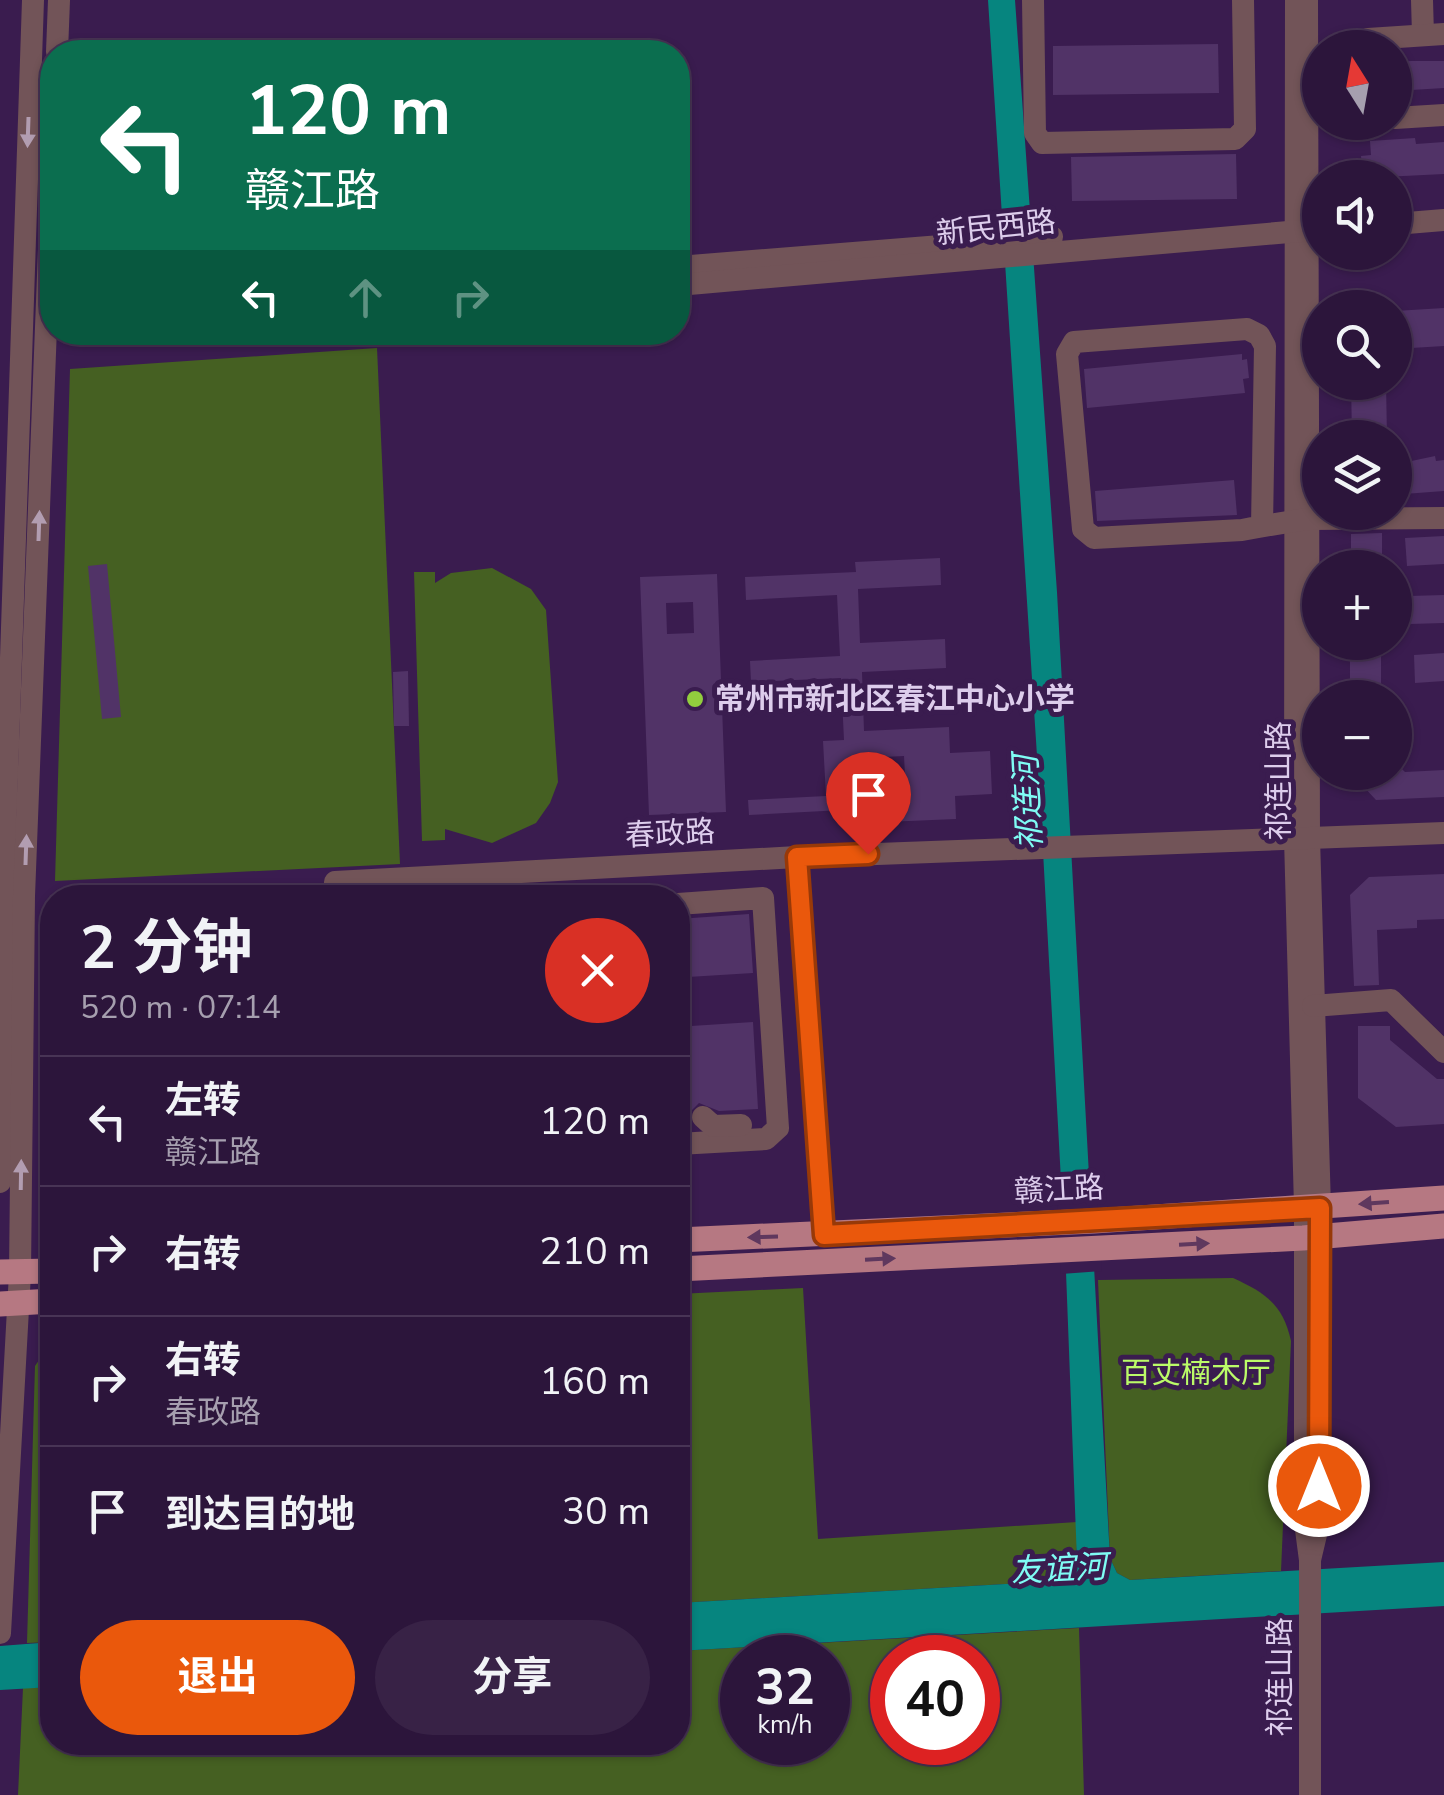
<!DOCTYPE html>
<html lang="zh">
<meta charset="utf-8">
<style>
body{margin:0;font-family:"Nunito Sans","Noto Sans SC",sans-serif;background:#382246;color:#f1f3f6;height:100vh;display:flex;flex-direction:column;font-size:38px;white-space:nowrap}
*{box-sizing:border-box;margin:0}
p{font-size:32px;color:#a69faf}
.icon{flex:none;width:55px;height:55px;fill:none;stroke:currentColor;stroke-width:2;stroke-linecap:round;stroke-linejoin:round}
.map{position:relative;flex:1;overflow:hidden}
.sheet{position:absolute;left:40px;top:885px;width:650px;height:870px;display:flex;flex-direction:column;background:#2c153b;border-radius:40px;box-shadow:0 2px 8px #0004,0 0 0 2px #483455}
.sheet>*{flex:none}
.hud{position:absolute;left:40px;top:40px;width:650px;height:305px;border-radius:40px;box-shadow:0 2px 8px #0004,0 0 0 2px #483455;background:#0b6e4f;color:#fff;overflow:hidden}
.needle{width:65px;rotate:349deg}
.controls{position:absolute;left:1302px;top:30px;display:grid;gap:20px}
.controls a{display:grid;place-items:center;width:110px;height:110px;border-radius:50%;background:#2c153b;box-shadow:0 2px 8px #0004,0 0 0 2px #483455;font-size:50px}
.speed{position:absolute;left:720px;top:1635px;display:flex;gap:20px;font-size:50px;font-weight:700;text-align:center}
.speed>*{display:grid;place-content:center;width:130px;height:130px;border-radius:50%;background:#2c153b;box-shadow:0 2px 8px #0004,0 0 0 2px #483455;line-height:1}
.speed small{font-size:25px;font-weight:400}
.speed .limit{border:15px solid #d22;background:#fff;color:#111}
.pin{position:absolute;display:grid;place-items:center;width:85px;height:85px;color:#fff;margin:-102px -42px;border-radius:50% 50% 50% 0;rotate:-45deg;box-shadow:0 0 10px #0007}
.pin .icon{rotate:45deg}
.me{position:absolute;width:110px;margin:-55px;rotate:0deg;stroke-linejoin:round;filter:drop-shadow(0 0 8px #0008)}
.turn{display:flex;align-items:center;gap:35px;height:210px;padding:0 40px;font-size:45px}
.turn .icon{width:130px;height:130px;stroke-width:2.5}
.turn b{display:block;font-size:70px;line-height:85px}
.lanes{display:flex;align-items:center;height:95px;padding:0 40px;background:#0003;justify-content:center;gap:50px;direction:ltr}
.lanes .off{opacity:.35}
.round{display:grid;place-items:center;flex:none;width:105px;height:105px;border-radius:52px;background:#382246}
.overview{display:flex;align-items:center;justify-content:space-between;height:170px;padding:0 40px}
h1{font-size:60px;font-weight:700;line-height:75px}
.cta{display:flex;gap:20px;margin-top:auto;padding:20px 40px}
.cta a{flex:1;height:115px;border-radius:60px;background:#ea580c;color:#fff;font-size:40px;font-weight:700;line-height:115px;text-align:center}
.cta a+a{background:#382246;color:#f1f3f6}
ul{padding:0;list-style:none}
li{display:flex;align-items:center;gap:30px;height:130px;padding:0 40px;border-top:2px solid #483455}
li div{flex:1}
li b{display:block;font-size:38px}
li em{font-style:normal}
.map>svg:first-child{display:block}
.green{fill:#456022;fill-rule:evenodd}
.water{fill:#06857f}
.pier{fill:#3a1c4f}
.building{fill:#513367;fill-rule:evenodd}
.lines{fill:none;stroke-linecap:round;stroke-linejoin:round}
.minor{stroke:#725458;stroke-width:22}
.major{stroke:#b67882;stroke-width:25}
.oneway{fill:#b29db1}
.oneway2{fill:#5f385e}
.route-casing{stroke:#983908;stroke-width:25}
.route{stroke:#ea580c;stroke-width:18}
.poi-dot{fill:#92cd3e;stroke:#3a1c4f;stroke-width:4}
.labels{text-anchor:middle;dominant-baseline:central;stroke-width:10;stroke-linejoin:round;paint-order:stroke}
.street-label{font-size:30px;fill:#ddcdec;stroke:#3a1c4f}
.poi-label{font-size:30px;font-weight:bold;fill:#ddcdec;stroke:#3a1c4f;text-anchor:start}
.park-label{font-size:30px;fill:#bbfb68;stroke:#3a1c4f}
.water-label{font-size:32px;font-style:italic;fill:#7ffcf4;stroke:#3a1c4f}
</style>
<div class="map">
<svg width="1444" height="1795" viewBox="0 0 1444 1795">
<rect width="100%" height="100%" fill="#3a1c4f"/>
<!-- green -->
<g class="green">
<polygon points="377,348 400,864 55,881 70,369"/>
<polygon points="492,568 531,589 546,610 558,782 550,803 536,823 492,843 445,829 445,840 422,841 414,572 435,572 435,583 451,573"/>
<polygon points="52,1005 52,1208 44,1201"/>
<path d="M1233 1278C1266 1293 1283 1305 1291 1341L1281 1571 1130 1580 1117 1573 1110 1558 1098 1280Z"/>
<path d="M803 1288 818 1539 1077 1522C1077 1548 1080 1564 1058 1581L678 1603V1294Z"/>
<polygon points="52,1341 52,1642 27,1643 35,1366"/>
<path d="M1079 1628 1084 1795H18L23 1688 52 1687V1742H678V1651ZM742 1658H828V1742H742ZM892 1658H978V1742H892Z"/>
</g>
<!-- water -->
<g class="water">
<polygon points="988,0 1015,0 1057,592 1110,1558 1117,1573 1130,1580 1444,1562 1444,1606 678,1651 678,1603 1058,1581 1077,1561 1066,1272 1042,833"/>
<polygon points="52,1642 52,1687 0,1690 0,1646"/>
</g>
<!-- pier -->
<polygon class="pier" points="1096,1178 1102,1271 1061,1274 1056,1182"/>
<!-- building -->
<g class="building">
<polygon points="1218,44 1219,93 1053,95 1053,46"/>
<polygon points="1411,61 1444,61 1444,88 1395,91 1395,62"/>
<polygon points="1415,138 1416,144 1444,142 1444,174 1363,178 1361,156 1371,155 1370,141"/>
<polygon points="1236,154 1237,199 1072,201 1071,157"/>
<polygon points="1444,308 1444,346 1395,349 1395,311"/>
<polygon points="1242,354 1242,360 1247,359 1249,378 1243,379 1245,393 1087,408 1084,369"/>
<polygon points="1351,382 1386,382 1387,438 1352,438"/>
<polygon points="1435,456 1436,461 1444,460 1444,491 1404,494 1402,463"/>
<polygon points="1234,480 1237,515 1097,521 1095,491"/>
<polygon points="1382,533 1382,568 1351,568 1351,534"/>
<polygon points="1444,536 1444,564 1407,566 1405,538"/>
<path d="M940 558 941 585 858 589 860 643 945 639 946 668 862 672 864 731 949 727 950 753 990 751 992 794 955 796 956 819 862 823V809L749 815 748 800 826 796 823 741 844 740 841 678 751 682 750 661 840 656 837 595 746 600 745 577 856 572 855 562ZM904 756 906 794 866 797 864 758Z"/>
<polygon points="107,564 121,717 102,719 88,566"/>
<path d="M717 574 726 812 649 815 640 577ZM693 602 694 633 667 634 666 603Z"/>
<polygon points="1444,595 1444,623 1410,624 1409,596"/>
<rect x="1350" y="642" width="31" height="56"/>
<polygon points="1444,653 1444,681 1415,683 1414,655"/>
<polygon points="408,671 409,726 394,726 393,672"/>
<polygon points="1395,762 1405,772 1444,770 1444,797 1376,800 1350,772 1395,772"/>
<polygon points="1444,874 1444,919 1417,920 1417,928 1377,930 1379,985 1354,986 1350,895 1369,877"/>
<polygon points="749,914 753,973 688,977 691,1026 753,1022 758,1109 719,1111 699,1103 688,1114 678,1115 678,919"/>
<polygon points="1358,1026 1390,1026 1390,1040 1437,1079 1444,1079 1444,1124 1396,1127 1358,1098"/>
</g>
<g class="lines">
<!-- minor -->
<g class="minor">
<polyline points="1033,0 1035,133 1042,143 1235,139 1245,129 1243,0"/>
<polyline points="1296,0 1295,838 1305,1207 1305,1522 1310,1560 1319,1522 1320,1207 1309,838 1307,0"/>
<polyline points="1422,0 1423,35"/>
<polyline points="1368,39 1444,34"/>
<polyline points="57,52 59,0"/>
<polyline points="1395,118 1444,115"/>
<polyline points="1395,224 1444,220"/>
<polyline points="678,267 1052,237"/>
<polyline points="678,285 1312,230"/>
<path d="M1262 526 1265 346 1259 335 1247 329 1074 342 1067 354 1083 529 1094 538 1242 530C1264 526 1286 522 1308 519L1444 518"/>
<polyline points="797,857 824,1235"/>
<polyline points="335,882 797,857 1444,833"/>
<polyline points="678,904 763,898 778,1128 766,1139 678,1144"/>
<polyline points="1313,1006 1391,1000 1444,1052"/>
<polyline points="703,1117 713,1126 741,1125"/>
<polyline points="0,1182 3,897 33,0"/>
<polyline points="0,1633 20,1273 24,896 52,172"/>
<polyline points="1310,1795 1310,1560"/>
</g>
<!-- major -->
<g class="major">
<polyline points="678,1240 1094,1221 1444,1198"/>
<polyline points="678,1269 1303,1238 1444,1226"/>
<polyline points="0,1272 52,1271"/>
<polyline points="0,1304 52,1301"/>
</g>
</g>
<!-- one-way arrows -->
<defs><path id="oneway-solid" d="M-6-.8H1V-3.2L6.5 0L1 3.2V.8H-6Z" transform="scale(2.5)"/></defs>
<g class="oneway">
<use href="#oneway-solid" transform="translate(28 132) rotate(92)"/>
<use href="#oneway-solid" transform="translate(39 526) rotate(-88)"/>
<use href="#oneway-solid" transform="translate(26 850) rotate(-88)"/>
<use href="#oneway-solid" transform="translate(21 1175) rotate(-89)"/>
</g>
<g class="oneway2">
<use href="#oneway-solid" transform="translate(1374 1203) rotate(176)"/>
<use href="#oneway-solid" transform="translate(763 1237) rotate(178)"/>
<use href="#oneway-solid" transform="translate(1194 1244) rotate(-3)"/>
<use href="#oneway-solid" transform="translate(880 1259) rotate(-3)"/>
</g>
<g class="lines">
<defs>
<polyline id="route" points="868,854 797,857 824,1235 1320,1208 1319,1486"/>
</defs>
<!-- route casing -->
<use href="#route" class="route-casing"/>
<!-- route -->
<use href="#route" class="route"/>
</g>
<!-- markers -->
<circle class="poi-dot" cx="695" cy="699" r="10"/>
<g class="labels">
<!-- street labels -->
<g class="street-label">
<text transform="translate(996 228) rotate(-6)">新民西路</text>
<text transform="translate(1279 781) rotate(-90)">祁连山路</text>
<text transform="translate(670 834) rotate(-3)">春政路</text>
<text transform="translate(1059 1190) rotate(-3)">赣江路</text>
<text transform="translate(1280 1677) rotate(-90)">祁连山路</text>
</g>
<!-- poi labels -->
<g class="poi-label">
<text x="715" y="699">常州市新北区春江中心小学</text>
</g>
<!-- park labels -->
<g class="park-label">
<text x="1196" y="1373">百丈楠木厅</text>
</g>
<!-- water labels -->
<g class="water-label">
<text transform="translate(1028 803) rotate(-93)">祁连河</text>
<text transform="translate(1059 1569) rotate(-3)">友谊河</text>
</g>
</g>
</svg>
<div class="controls">
<a><svg class="needle" viewBox="-14 -14 28 28"><path d="M0-13l5 13h-10z" fill="#e53935"/><path d="M0 13l5-13h-10z" fill="#a69faf"/></svg></a>
<a><svg class="icon" aria-label="sound" viewBox="0 0 24 24"><path d="M4 9h4l5-4v14l-5-4H4zM17 9q2 3 0 6"/></svg></a>
<a><svg class="icon" aria-label="search" viewBox="0 0 24 24"><circle cx="10" cy="10" r="6"/><path d="M15 15l6 6"/></svg></a>
<a><svg class="icon" aria-label="layers" viewBox="0 0 24 24"><path d="M12 4l9 5-9 5-9-5zM3 14l9 5 9-5"/></svg></a>
<a>+</a>
<a>−</a>
</div>
<div class="speed"><div>32<small>km/h</small></div><div class="limit">40</div></div>
<div class="pin" style="left:868px;top:854px;background:#d93025"><svg class="icon" aria-label="arrive" viewBox="0 0 24 24"><path d="M6 21V4h12l-3 4 3 4H6"/></svg></div>
<svg class="me" style="left:1319px;top:1486px" viewBox="-20 -20 40 40"><circle r="17" fill="#ea580c" stroke="#fff" stroke-width="3"/><path d="M0-11L8 9 0 5-8 9z" fill="#fff"/></svg>
<div class="hud">
<div class="turn"><svg class="icon" aria-label="left" viewBox="0 0 24 24"><path d="M17 20v-9H6M10 6l-5 5 5 5"/></svg><div><b>120 m</b>赣江路</div></div>
<div class="lanes"><svg class="icon" aria-label="left" viewBox="0 0 24 24"><path d="M17 20v-9H6M10 6l-5 5 5 5"/></svg><svg class="icon off" aria-label="ahead" viewBox="0 0 24 24"><path d="M12 20V5M6 11l6-6 6 6"/></svg><svg class="icon off" aria-label="right" viewBox="0 0 24 24"><path d="M7 20v-9h11M14 6l5 5-5 5"/></svg></div>
</div>
<section class="sheet">
<div class="overview"><div><h1>2 分钟</h1><p>520 m · 07:14</p></div><a class="round" style="background:#d93025;color:#fff"><svg class="icon" aria-label="close" viewBox="0 0 24 24"><path d="M6 6l12 12M18 6L6 18"/></svg></a></div>
<ul>
<li><svg class="icon" aria-label="left" viewBox="0 0 24 24"><path d="M17 20v-9H6M10 6l-5 5 5 5"/></svg><div><b>左转</b><p>赣江路</p></div><em>120 m</em></li>
<li><svg class="icon" aria-label="right" viewBox="0 0 24 24"><path d="M7 20v-9h11M14 6l5 5-5 5"/></svg><div><b>右转</b></div><em>210 m</em></li>
<li><svg class="icon" aria-label="right" viewBox="0 0 24 24"><path d="M7 20v-9h11M14 6l5 5-5 5"/></svg><div><b>右转</b><p>春政路</p></div><em>160 m</em></li>
<li><svg class="icon" aria-label="arrive" viewBox="0 0 24 24"><path d="M6 21V4h12l-3 4 3 4H6"/></svg><div><b>到达目的地</b></div><em>30 m</em></li>
</ul>
<div class="cta"><a>退出</a><a>分享</a></div>
</section>
</div>
